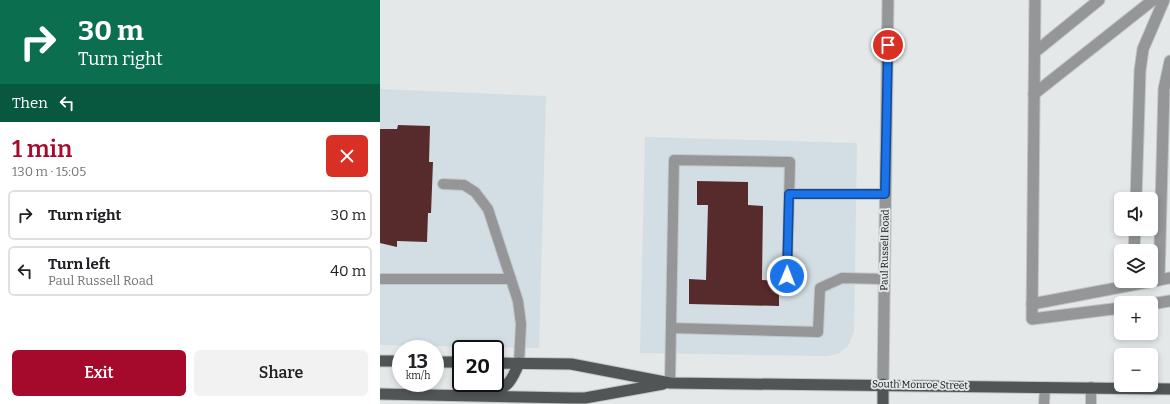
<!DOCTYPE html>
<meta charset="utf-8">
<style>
body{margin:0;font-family:Bitter,serif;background:#f2f2f2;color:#202124;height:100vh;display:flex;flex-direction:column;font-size:15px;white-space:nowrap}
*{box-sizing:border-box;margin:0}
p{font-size:13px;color:#757577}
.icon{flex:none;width:22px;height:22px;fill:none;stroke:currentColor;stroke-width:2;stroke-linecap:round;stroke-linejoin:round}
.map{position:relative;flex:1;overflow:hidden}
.details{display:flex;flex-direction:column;background:#fff;width:380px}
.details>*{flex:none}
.guide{background:#0b6e4f;color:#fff;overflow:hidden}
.fabs{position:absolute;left:734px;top:192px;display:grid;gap:8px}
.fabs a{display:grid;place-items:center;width:44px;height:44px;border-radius:6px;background:#fff;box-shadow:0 2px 6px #0003;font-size:20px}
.speed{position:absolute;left:12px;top:340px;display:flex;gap:8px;font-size:20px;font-weight:700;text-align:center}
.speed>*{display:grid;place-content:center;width:52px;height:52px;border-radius:50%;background:#fff;box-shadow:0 2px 6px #0003;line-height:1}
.speed small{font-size:10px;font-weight:400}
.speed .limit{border:2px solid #111;border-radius:6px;background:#fff;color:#111}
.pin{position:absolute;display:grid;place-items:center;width:34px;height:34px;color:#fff;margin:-17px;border:2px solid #fff;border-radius:50%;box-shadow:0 1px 4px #0007}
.me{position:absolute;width:44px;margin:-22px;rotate:1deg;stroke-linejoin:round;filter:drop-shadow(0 0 3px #0008)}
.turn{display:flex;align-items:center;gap:14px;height:84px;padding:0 12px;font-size:18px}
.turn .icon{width:52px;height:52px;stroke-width:2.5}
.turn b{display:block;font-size:28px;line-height:34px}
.then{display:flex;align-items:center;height:38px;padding:0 12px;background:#0003;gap:8px;font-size:15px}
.round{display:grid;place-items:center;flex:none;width:42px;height:42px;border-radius:6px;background:#f2f2f2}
.overview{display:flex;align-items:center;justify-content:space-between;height:68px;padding:0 12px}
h1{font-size:24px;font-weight:600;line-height:30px;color:#a50a2d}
.cta{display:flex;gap:8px;margin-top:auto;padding:8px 12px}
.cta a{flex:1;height:46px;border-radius:6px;background:#a50a2d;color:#fff;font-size:16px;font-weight:600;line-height:46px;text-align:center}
.cta a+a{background:#f2f2f2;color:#202124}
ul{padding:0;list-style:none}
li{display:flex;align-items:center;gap:12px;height:50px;margin:0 8px 6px;padding:0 4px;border:2px solid #e0e0e0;border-radius:6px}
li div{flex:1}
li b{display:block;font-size:15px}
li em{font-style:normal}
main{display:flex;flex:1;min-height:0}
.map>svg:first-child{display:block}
.built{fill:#d2dee3}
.building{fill:#572a2c}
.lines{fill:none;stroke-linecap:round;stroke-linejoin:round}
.service-casing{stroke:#c2c5c6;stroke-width:12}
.pedestrian-casing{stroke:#c2c5c6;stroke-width:13}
.tertiary-casing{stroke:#c2c5c6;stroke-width:13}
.primary-casing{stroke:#c2c5c6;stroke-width:13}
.service{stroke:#959697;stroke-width:10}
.pedestrian{stroke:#959697;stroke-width:11}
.tertiary{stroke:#959697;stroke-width:11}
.primary{stroke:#525556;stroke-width:11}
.route-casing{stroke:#114b97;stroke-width:10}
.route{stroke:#1a73e8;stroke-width:7}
.labels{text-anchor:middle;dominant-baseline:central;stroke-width:4;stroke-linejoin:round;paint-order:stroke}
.street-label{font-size:10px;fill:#0d0e0f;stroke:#e4e8e9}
</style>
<main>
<section class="details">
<div class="guide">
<div class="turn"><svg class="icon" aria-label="right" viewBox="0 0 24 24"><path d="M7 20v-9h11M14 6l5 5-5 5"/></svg><div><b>30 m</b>Turn right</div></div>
<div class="then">Then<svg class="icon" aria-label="left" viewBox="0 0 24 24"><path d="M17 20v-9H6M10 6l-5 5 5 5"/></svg></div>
</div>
<div class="overview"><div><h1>1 min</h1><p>130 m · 15:05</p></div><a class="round" style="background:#d93025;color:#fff"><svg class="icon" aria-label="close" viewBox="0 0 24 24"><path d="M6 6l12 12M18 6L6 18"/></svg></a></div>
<ul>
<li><svg class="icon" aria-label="right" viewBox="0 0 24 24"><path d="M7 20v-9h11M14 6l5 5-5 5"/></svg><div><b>Turn right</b></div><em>30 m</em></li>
<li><svg class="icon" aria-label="left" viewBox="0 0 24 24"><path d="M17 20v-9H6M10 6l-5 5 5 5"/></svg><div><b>Turn left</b><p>Paul Russell Road</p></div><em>40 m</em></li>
</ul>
<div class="cta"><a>Exit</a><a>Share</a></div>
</section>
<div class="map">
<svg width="790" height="404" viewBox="0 0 790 404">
<rect width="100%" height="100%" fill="#e4e8e9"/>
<!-- built -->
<g class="built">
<polygon points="0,89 166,96 159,348 0,345"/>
<polygon points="265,137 477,143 474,332 468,346 458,354 447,356 260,353"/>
</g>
<!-- building -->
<g class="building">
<polygon points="18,125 50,126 49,162 53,162 51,213 48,213 47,242 17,241 17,247 0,243 0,129 17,129"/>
<polygon points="317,181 368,182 368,205 383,206 382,280 399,281 399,306 309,304 309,279 326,280 328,205 317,205"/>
</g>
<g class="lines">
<defs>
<g id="service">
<polyline points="63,184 84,185 95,192 108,209 138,301 141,324 139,363"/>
<polyline points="409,194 505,194"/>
<polyline points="0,279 131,279"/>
<polyline points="291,328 438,332 440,288 462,278 504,279"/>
<polyline points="290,383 294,160 410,162 407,276"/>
<polyline points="664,404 665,387"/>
<polyline points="711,404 711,387"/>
</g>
<g id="pedestrian">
<polyline points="655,0 652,319 741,308"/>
<polyline points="655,52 719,0"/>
<polyline points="654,94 773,0"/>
<polyline points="756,199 760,71 763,49 784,0"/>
<polyline points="754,251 755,229"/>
<polyline points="779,280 784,89 790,61"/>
<polyline points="652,304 790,278"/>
<polyline points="771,304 790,301"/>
</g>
<polyline id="tertiary" points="503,384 508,0"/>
<g id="primary">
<polyline points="0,361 21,361"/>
<polyline points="55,362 81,362"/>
<polyline points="115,363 191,364 290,383 790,389"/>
<polyline points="0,394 192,398 205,398 283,384"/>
<path d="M109 395C128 386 131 383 139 363"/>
<polyline points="503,404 503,384"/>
</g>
</defs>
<!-- service casing -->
<use href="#service" class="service-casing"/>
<!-- pedestrian casing -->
<use href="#pedestrian" class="pedestrian-casing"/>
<!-- tertiary casing -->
<use href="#tertiary" class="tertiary-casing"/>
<!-- primary casing -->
<use href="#primary" class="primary-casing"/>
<!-- service -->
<use href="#service" class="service"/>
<!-- pedestrian -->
<use href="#pedestrian" class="pedestrian"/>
<!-- tertiary -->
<use href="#tertiary" class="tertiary"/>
<!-- primary -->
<use href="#primary" class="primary"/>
</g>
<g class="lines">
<defs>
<polyline id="route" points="407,276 409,194 505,194 508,45"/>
</defs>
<!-- route casing -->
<use href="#route" class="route-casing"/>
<!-- route -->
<use href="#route" class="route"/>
</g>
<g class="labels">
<!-- street labels -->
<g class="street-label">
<text transform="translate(505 250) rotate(-89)">Paul Russell Road</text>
<text transform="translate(540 385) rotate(1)">South Monroe Street</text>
</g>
</g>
</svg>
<div class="fabs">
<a><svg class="icon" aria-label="sound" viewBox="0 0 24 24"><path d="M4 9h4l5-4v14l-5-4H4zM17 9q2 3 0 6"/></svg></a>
<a><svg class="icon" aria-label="layers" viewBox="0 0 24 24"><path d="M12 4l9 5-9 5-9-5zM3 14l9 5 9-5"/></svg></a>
<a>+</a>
<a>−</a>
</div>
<div class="speed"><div>13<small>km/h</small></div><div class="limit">20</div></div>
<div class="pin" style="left:508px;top:45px;background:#d93025"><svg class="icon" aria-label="arrive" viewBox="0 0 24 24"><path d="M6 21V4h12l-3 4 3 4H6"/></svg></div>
<svg class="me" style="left:407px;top:276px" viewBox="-20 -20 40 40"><circle r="17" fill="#1a73e8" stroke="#fff" stroke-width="3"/><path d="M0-11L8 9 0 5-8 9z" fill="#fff"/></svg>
</div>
</main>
